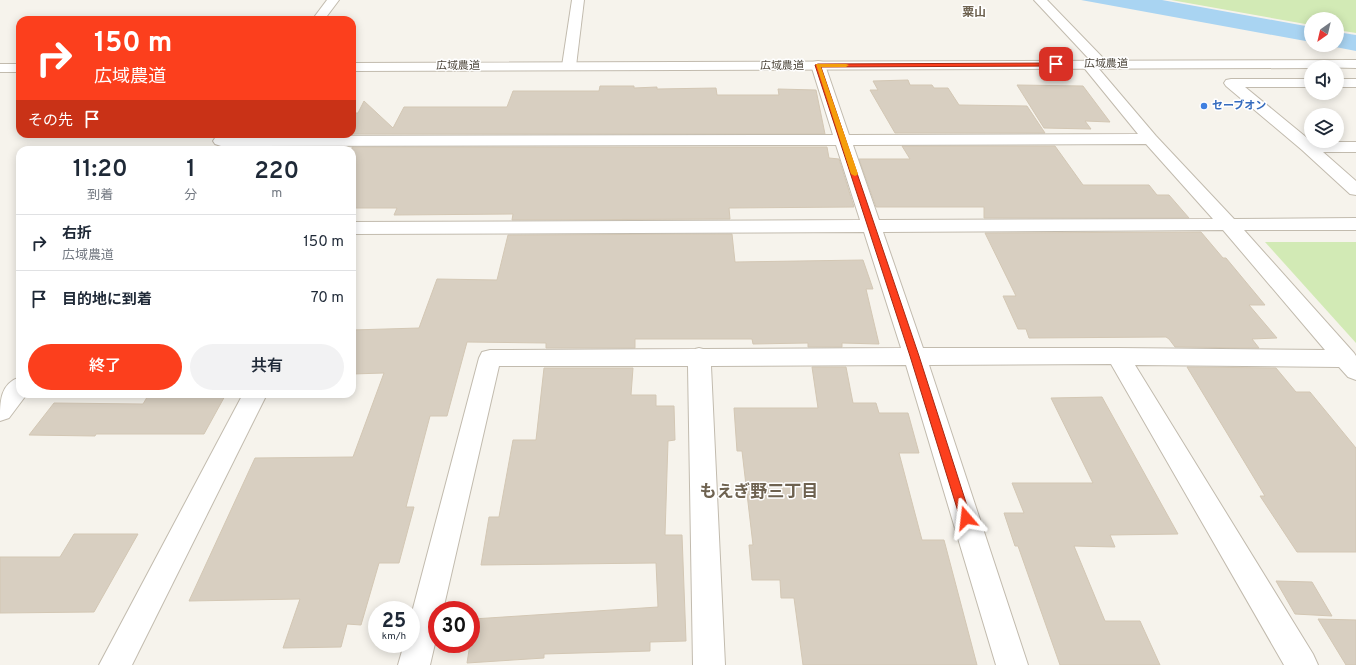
<!DOCTYPE html>
<html lang="ja">
<meta charset="utf-8">
<style>
body{margin:0;font-family:Overpass,"Noto Sans JP",sans-serif;background:#f2f2f3;color:#1f2937;height:100vh;display:flex;flex-direction:column;font-size:15px;white-space:nowrap}
*{box-sizing:border-box;margin:0}
p{font-size:13px;color:#747a83}
.icon{flex:none;width:22px;height:22px;fill:none;stroke:currentColor;stroke-width:2;stroke-linecap:round;stroke-linejoin:round}
.map{position:relative;flex:1;overflow:hidden}
.panel{position:absolute;left:16px;top:146px;width:340px;height:252px;display:flex;flex-direction:column;background:#fff;border-radius:12px;box-shadow:0 2px 10px #0003}
.panel>*{flex:none}
.hud{position:absolute;left:16px;top:16px;width:340px;height:122px;border-radius:12px;box-shadow:0 2px 10px #0003;background:#fc3f1d;color:#fff;overflow:hidden}
.needle{width:26px;rotate:214deg}
.tools{position:absolute;left:1304px;top:12px;display:grid;gap:8px}
.tools a{display:grid;place-items:center;width:40px;height:40px;border-radius:50%;background:#fff;box-shadow:0 2px 10px #0003;font-size:20px}
.speed{position:absolute;left:368px;top:601px;display:flex;gap:8px;font-size:20px;font-weight:700;text-align:center}
.speed>*{display:grid;place-content:center;width:52px;height:52px;border-radius:50%;background:#fff;box-shadow:0 2px 10px #0003;line-height:1}
.speed small{font-size:10px;font-weight:400}
.speed .limit{border:6px solid #d22;background:#fff;color:#111}
.pin{position:absolute;display:grid;place-items:center;width:34px;height:34px;color:#fff;margin:-17px;border-radius:8px;box-shadow:0 2px 6px #0006}
.me{position:absolute;width:44px;margin:-22px;rotate:343deg;stroke-linejoin:round;filter:drop-shadow(0 0 3px #0008)}
.turn{display:flex;align-items:center;gap:14px;height:84px;padding:0 12px;font-size:18px}
.turn .icon{width:52px;height:52px;stroke-width:2.5}
.turn b{display:block;font-size:28px;line-height:34px}
.then{display:flex;align-items:center;height:38px;padding:0 12px;background:#0003;gap:8px;font-size:15px}
.eta{display:flex;justify-content:space-evenly;align-items:center;height:68px;text-align:center}
.eta b{font-size:24px;font-weight:600;line-height:28px}
.button{display:flex;gap:8px;margin-top:auto;padding:8px 12px}
.button a{flex:1;height:46px;border-radius:24px;background:#fc3f1d;color:#fff;font-size:16px;font-weight:600;line-height:46px;text-align:center}
.button a+a{background:#f2f2f3;color:#1f2937}
ul{padding:0;list-style:none}
li{display:flex;align-items:center;gap:12px;height:56px;padding:0 12px;border-top:1px solid #e0e1e3}
li div{flex:1}
li b{display:block;font-size:15px}
li em{font-style:normal}
.map>svg:first-child{display:block}
.green{fill:#d2eab5}
.water{fill:#a9d4f2}
.building{fill:#d8cfc1;stroke:#d3c7b4}
.lines{fill:none;stroke-linecap:round;stroke-linejoin:round}
.minor-casing{stroke:#c2bbae;stroke-width:2}
.tertiary-casing{stroke:#c2bbae;stroke-width:2}
.minor{fill:#fff;fill-rule:evenodd}
.tertiary{fill:#fff;fill-rule:evenodd}
.route{fill:#fc3f1d;stroke:#a42913}
.slow{fill:#f59e0b}
.shop-dot{fill:#3f7fe0;stroke:#fff;stroke-width:1.5}
.labels{text-anchor:middle;dominant-baseline:central;stroke-width:3;stroke-linejoin:round;paint-order:stroke}
.far-street-label{font-size:11px;fill:#4b4439;stroke:#fff}
.far-shop-label{font-size:11px;font-weight:bold;fill:#366cbe;stroke:#fff;text-anchor:start}
.far-neighbourhood-label{font-size:12px;font-weight:bold;fill:#6e6250;stroke:#fff}
.near-neighbourhood-label{font-size:17px;font-weight:bold;fill:#6e6250;stroke:#fff}
</style>
<div class="map">
<svg width="1356" height="665" viewBox="0 0 1356 665">
<rect width="100%" height="100%" fill="#f6f3ec"/>
<!-- green -->
<g class="green">
<polygon points="1171,0 1356,0 1356,33 1337,30 1337,19 1311,19 1311,25"/>
<polygon points="1265,242 1356,242 1356,343"/>
</g>
<!-- water -->
<g class="water">
<polygon points="1081,0 1162,0 1311,27 1311,42"/>
<polygon points="1337,32 1356,35 1356,51 1325,45 1337,45"/>
</g>
<!-- building -->
<g class="building">
<polygon points="908,80 910,85 932,85 934,88 948,88 959,105 1027,106 1045,133 895,133 870,90 878,90 873,81"/>
<polygon points="1017,85 1083,86 1110,122 1085,121 1091,129 1044,128"/>
<polygon points="600,86 634,86 634,88 657,87 657,89 716,88 717,95 779,95 778,89 816,90 825,134 352,134 352,113 358,113 364,101 393,128 404,107 507,107 513,91 599,91"/>
<polygon points="902,146 1055,146 1083,185 1149,185 1157,195 1169,195 1189,218 984,218 984,207 876,207 859,159 910,159"/>
<polygon points="352,147 827,147 829,158 839,159 854,207 729,208 730,219 512,220 513,214 394,215 397,208 352,208"/>
<polygon points="1201,232 1223,258 1226,258 1265,305 1249,305 1277,338 1252,339 1259,348 1175,347 1169,339 1166,337 1029,338 1026,329 1018,329 1003,296 1016,296 985,233"/>
<polygon points="732,234 735,262 863,260 873,289 866,289 879,344 842,343 842,347 808,347 808,343 753,344 752,339 635,339 635,348 546,348 546,343 467,342 447,416 430,416 406,507 414,507 399,563 379,563 361,625 347,624 341,647 283,648 300,599 189,601 255,458 353,457 384,373 352,374 352,330 419,328 437,279 497,280 508,235"/>
<polygon points="812,367 846,367 853,403 876,403 879,413 908,413 919,453 899,453 922,540 944,540 977,665 803,665 794,598 781,598 780,580 752,580 749,545 753,545 742,451 737,451 734,408 818,408"/>
<polygon points="1187,367 1276,368 1296,392 1310,392 1356,448 1356,552 1297,552 1260,496 1265,496"/>
<polygon points="544,368 633,368 631,395 656,395 656,406 674,406 675,440 668,441 665,535 682,535 686,641 650,642 650,651 544,654 544,658 467,663 470,644 471,644 473,619 658,607 656,563 481,565 489,517 499,517 513,440 536,440"/>
<polygon points="149,394 226,394 204,434 96,434 95,436 29,435 54,403 143,404"/>
<polygon points="1102,397 1178,534 1110,535 1115,547 1074,546 1105,621 1140,621 1160,665 1060,665 1018,546 1015,546 1004,513 1024,513 1012,483 1093,483 1051,398"/>
<polygon points="74,534 138,534 94,612 0,613 0,557 60,557"/>
<polygon points="1276,581 1312,582 1332,616 1295,614"/>
<polygon points="1318,619 1356,620 1356,665 1346,665"/>
</g>
<g class="lines">
<defs>
<g id="minor">
<polygon points="327,0 339,0 324,20 312,20"/>
<polygon points="572,0 584,0 576,66 574,69 569,70 564,69 562,66"/>
<path d="M1034 0H1047L1107 62 1109 65 1107 68 1099 69 1156 136 1234 219 1356 218V230H1244L1354 353 1356 356V380L1348 377 1339 367 1135 365 1313 654 1318 665H1284L1111 364 929 365 1028 665H996L906 365 711 366 725 665H693L688 366H499L443 610H437V635L430 665H398L404 644H411V616L479 358 482 352 490 350 695 349 699 348 703 349 901 348 864 232 352 234V222L860 220 836 145 221 146 215 144 213 141 215 138 221 136 833 135 811 65 813 62 818 61 823 62 825 65 849 135 1138 134 1081 64 1083 61 1090 60ZM1146 144 1213 219 879 220 853 145ZM1223 230 1325 350 1118 348H923L883 232Z"/>
<polygon points="1231,79 1311,79 1311,87 1245,87 1312,142 1356,142 1356,152 1323,152 1356,181 1356,195 1350,194 1302,150 1226,86 1224,83 1226,80"/>
<rect x="1337" y="79" width="19" height="8"/>
<path d="M20 377V394H27L9 418 0 421C0 401 0 384 20 377Z"/>
<polygon points="243,394 267,394 132,665 99,665"/>
</g>
<g id="tertiary">
<polygon points="1356,60 1356,68 1311,67 1311,68 352,71 352,63"/>
<rect x="0" y="64" width="20" height="8"/>
</g>
</defs>
<!-- minor casing -->
<use href="#minor" class="minor-casing"/>
<!-- tertiary casing -->
<use href="#tertiary" class="tertiary-casing"/>
<!-- minor -->
<use href="#minor" class="minor"/>
<!-- tertiary -->
<use href="#tertiary" class="tertiary"/>
</g>
<!-- route -->
<polygon class="route" points="1056,63 1058,63 1058,66 821,67 919,356 971,518 970,522 966,523 961,522 960,518 910,356 815,65 818,64"/>
<!-- slow -->
<polygon class="slow" points="816,64 846,64 849,65 846,67 821,67 858,174 857,175 855,176 851,174"/>
<!-- markers -->
<circle class="shop-dot" cx="1204" cy="106" r="4"/>
<g class="labels">
<!-- far-street labels -->
<g class="far-street-label">
<text x="1106" y="64">広域農道</text>
<text x="458" y="66">広域農道</text>
<text x="782" y="66">広域農道</text>
</g>
<!-- far-shop labels -->
<g class="far-shop-label">
<text x="1212" y="106">セーブオン</text>
</g>
<!-- far-neighbourhood labels -->
<g class="far-neighbourhood-label">
<text x="974" y="13">粟山</text>
</g>
<!-- near-neighbourhood labels -->
<g class="near-neighbourhood-label">
<text x="759" y="493">もえぎ野三丁目</text>
</g>
</g>
</svg>
<div class="tools">
<a><svg class="needle" viewBox="-14 -14 28 28"><path d="M0-13l5 13h-10z" fill="#e53935"/><path d="M0 13l5-13h-10z" fill="#747a83"/></svg></a>
<a><svg class="icon" aria-label="sound" viewBox="0 0 24 24"><path d="M4 9h4l5-4v14l-5-4H4zM17 9q2 3 0 6"/></svg></a>
<a><svg class="icon" aria-label="layers" viewBox="0 0 24 24"><path d="M12 4l9 5-9 5-9-5zM3 14l9 5 9-5"/></svg></a>
</div>
<div class="speed"><div>25<small>km/h</small></div><div class="limit">30</div></div>
<div class="pin" style="left:1056px;top:64px;background:#d93025"><svg class="icon" aria-label="arrive" viewBox="0 0 24 24"><path d="M6 21V4h12l-3 4 3 4H6"/></svg></div>
<svg class="me" style="left:966px;top:518px" viewBox="-20 -20 40 40"><path d="M0-17L14 15 0 8-14 15z" fill="#fc3f1d" stroke="#fff" stroke-width="4"/></svg>
<div class="hud">
<div class="turn"><svg class="icon" aria-label="right" viewBox="0 0 24 24"><path d="M7 20v-9h11M14 6l5 5-5 5"/></svg><div><b>150 m</b>広域農道</div></div>
<div class="then">その先<svg class="icon" aria-label="arrive" viewBox="0 0 24 24"><path d="M6 21V4h12l-3 4 3 4H6"/></svg></div>
</div>
<section class="panel">
<div class="eta">
<div><b>11:20</b><p>到着</p></div>
<div><b>1</b><p>分</p></div>
<div><b>220</b><p>m</p></div>
</div>
<ul>
<li><svg class="icon" aria-label="right" viewBox="0 0 24 24"><path d="M7 20v-9h11M14 6l5 5-5 5"/></svg><div><b>右折</b><p>広域農道</p></div><em>150 m</em></li>
<li><svg class="icon" aria-label="arrive" viewBox="0 0 24 24"><path d="M6 21V4h12l-3 4 3 4H6"/></svg><div><b>目的地に到着</b></div><em>70 m</em></li>
</ul>
<div class="button"><a>終了</a><a>共有</a></div>
</section>
</div>
